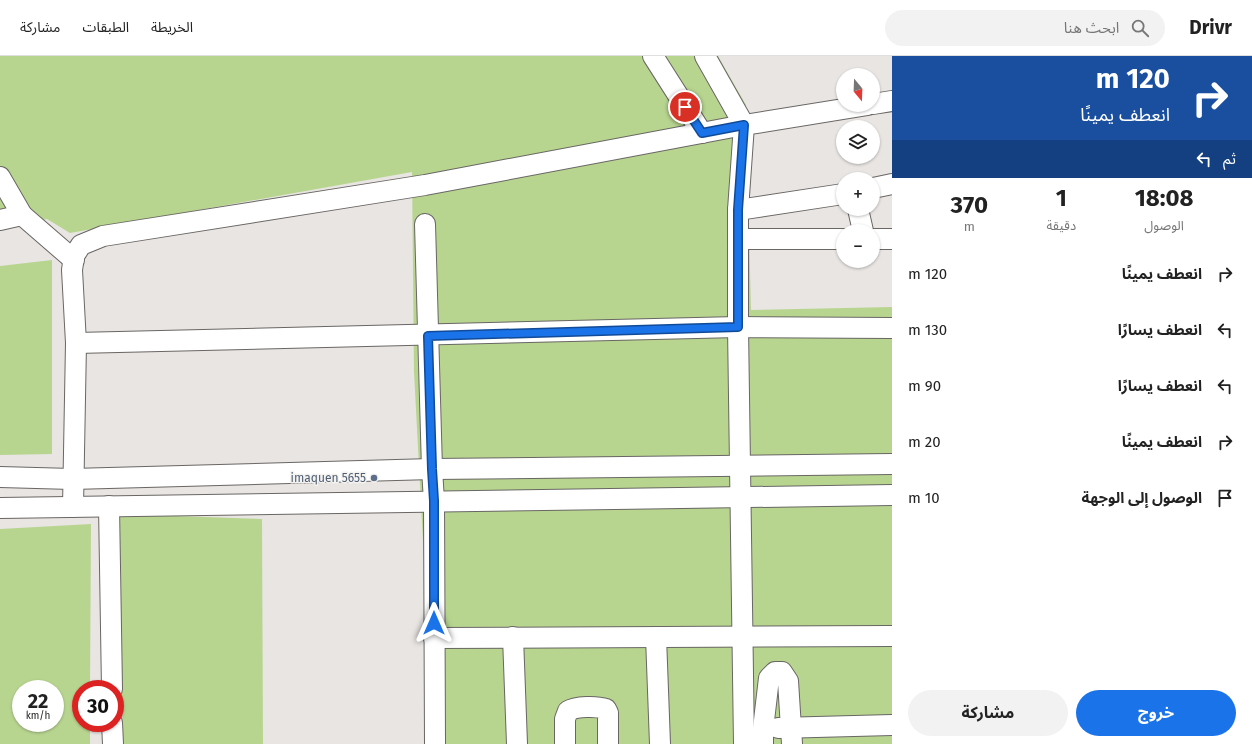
<!DOCTYPE html>
<html lang="ar">
<meta charset="utf-8">
<style>
body{margin:0;font-family:"Fira Sans","Noto Sans Arabic",sans-serif;background:#f2f2f2;color:#222;direction:rtl;height:100vh;display:flex;flex-direction:column;font-size:15px;white-space:nowrap}
*{box-sizing:border-box;margin:0}
p{font-size:13px;color:#767676}
.icon{flex:none;width:22px;height:22px;fill:none;stroke:currentColor;stroke-width:2;stroke-linecap:round;stroke-linejoin:round}
.map{position:relative;flex:1;overflow:hidden;direction:ltr}
.side{display:flex;flex-direction:column;background:#fff;width:360px}
.side>*{flex:none}
.top-card{background:#1a4fa0;color:#fff;overflow:hidden}
.needle{width:26px;rotate:161deg}
.fabs{position:absolute;left:836px;top:12px;display:grid;gap:8px}
.fabs a{display:grid;place-items:center;width:44px;height:44px;border-radius:50%;background:#fff;box-shadow:0 1px 3px #0004;font-size:20px}
.speed{position:absolute;left:12px;top:624px;display:flex;gap:8px;font-size:20px;font-weight:700;text-align:center}
.speed>*{display:grid;place-content:center;width:52px;height:52px;border-radius:50%;background:#fff;box-shadow:0 1px 3px #0004;line-height:1}
.speed small{font-size:10px;font-weight:400}
.speed .limit{border:6px solid #d22;background:#fff;color:#111}
.pin{position:absolute;display:grid;place-items:center;width:34px;height:34px;color:#fff;margin:-17px;border:2px solid #fff;border-radius:50%;box-shadow:0 1px 4px #0007}
.me{position:absolute;width:44px;margin:-22px;rotate:0deg;stroke-linejoin:round;filter:drop-shadow(0 0 3px #0008)}
.turn{display:flex;align-items:center;gap:14px;height:84px;padding:0 16px;font-size:18px}
.turn .icon{width:52px;height:52px;stroke-width:2.5}
.turn b{display:block;font-size:28px;line-height:34px}
.then{display:flex;align-items:center;height:38px;padding:0 16px;background:#0003;gap:8px;font-size:15px}
.eta{display:flex;justify-content:space-evenly;align-items:center;height:68px;text-align:center}
.eta b{font-size:24px;font-weight:700;line-height:28px}
.action{display:flex;gap:8px;margin-top:auto;padding:8px 16px}
.action a{flex:1;height:46px;border-radius:24px;background:#1a73e8;color:#fff;font-size:16px;font-weight:700;line-height:46px;text-align:center}
.action a+a{background:#f2f2f2;color:#222}
ul{padding:0;list-style:none}
li{display:flex;align-items:center;gap:12px;height:56px;padding:0 16px}
li div{flex:1}
li b{display:block;font-size:15px}
li em{font-style:normal}
header{display:flex;align-items:center;gap:24px;box-sizing:border-box;height:56px;padding:0 20px;background:#fff;border-bottom:1px solid #e0e0e0}
header strong{font-size:19px}
nav{display:flex;gap:22px;margin-inline-start:auto;font-size:14px}
.search{width:280px;height:36px;background:#f2f2f2;display:flex;align-items:center;gap:10px;box-sizing:border-box;padding:0 14px;border-radius:22px;color:#767676;font-size:15px}
main{display:flex;flex:1;min-height:0}
.map>svg:first-child{display:block}
.green{fill:#b8d590;fill-rule:evenodd}
.lines{fill:none;stroke-linecap:round;stroke-linejoin:round}
.minor-casing{stroke:#696664;stroke-width:22}
.minor{stroke:#fff;stroke-width:20}
.route-casing{stroke:#114b97;stroke-width:10}
.route{stroke:#1a73e8;stroke-width:7}
.service-dot{fill:#5c6f8a;stroke:#f5f3f0;stroke-width:1.5}
.labels{text-anchor:middle;dominant-baseline:central;stroke-width:3;stroke-linejoin:round;paint-order:stroke}
.service-label{font-size:12px;fill:#4e5e75;stroke:#f5f3f0;text-anchor:end}
</style>
<header>
<strong>Drivr</strong>
<div class="search"><svg class="icon" aria-label="search" viewBox="0 0 24 24"><circle cx="10" cy="10" r="6"/><path d="M15 15l6 6"/></svg>ابحث هنا</div>
<nav><a>الخريطة</a><a>الطبقات</a><a>مشاركة</a></nav>
</header>
<main>
<section class="side">
<div class="top-card">
<div class="turn"><svg class="icon" aria-label="right" viewBox="0 0 24 24"><path d="M7 20v-9h11M14 6l5 5-5 5"/></svg><div><b>120 m</b>انعطف يمينًا</div></div>
<div class="then">ثم<svg class="icon" aria-label="left" viewBox="0 0 24 24"><path d="M17 20v-9H6M10 6l-5 5 5 5"/></svg></div>
</div>
<div class="eta">
<div><b>18:08</b><p>الوصول</p></div>
<div><b>1</b><p>دقيقة</p></div>
<div><b>370</b><p>m</p></div>
</div>
<ul>
<li><svg class="icon" aria-label="right" viewBox="0 0 24 24"><path d="M7 20v-9h11M14 6l5 5-5 5"/></svg><div><b>انعطف يمينًا</b></div><em>120 m</em></li>
<li><svg class="icon" aria-label="left" viewBox="0 0 24 24"><path d="M17 20v-9H6M10 6l-5 5 5 5"/></svg><div><b>انعطف يسارًا</b></div><em>130 m</em></li>
<li><svg class="icon" aria-label="left" viewBox="0 0 24 24"><path d="M17 20v-9H6M10 6l-5 5 5 5"/></svg><div><b>انعطف يسارًا</b></div><em>90 m</em></li>
<li><svg class="icon" aria-label="right" viewBox="0 0 24 24"><path d="M7 20v-9h11M14 6l5 5-5 5"/></svg><div><b>انعطف يمينًا</b></div><em>20 m</em></li>
<li><svg class="icon" aria-label="arrive" viewBox="0 0 24 24"><path d="M6 21V4h12l-3 4 3 4H6"/></svg><div><b>الوصول إلى الوجهة</b></div><em>10 m</em></li>
</ul>
<div class="action"><a>خروج</a><a>مشاركة</a></div>
</section>
<div class="map">
<svg width="892" height="688" viewBox="0 0 892 688">
<rect width="100%" height="100%" fill="#e8e5e3"/>
<!-- green -->
<g class="green">
<polygon points="0,0 718,0 746,49 751,254 892,251 892,688 432,688 432,655 414,316 412,116 70,177 47,163 0,173"/>
<polygon points="52,204 52,398 0,399 0,210"/>
<polygon points="118,458 262,463 263,688 123,688"/>
<path d="M91 468 90 633H81V667H90V688H0V473ZM21 633H55V667H21Z"/>
</g>
<g class="lines">
<defs>
<g id="minor">
<polyline points="653,0 702,77"/>
<polyline points="705,0 744,69 738,154 738,271 744,688"/>
<polyline points="873,48 892,45"/>
<polyline points="0,121 22,159 74,204"/>
<polyline points="873,132 892,128"/>
<polyline points="858,153 863,175"/>
<polyline points="738,154 843,138"/>
<polyline points="0,164 22,159"/>
<polyline points="425,168 432,413 434,445 435,688"/>
<polyline points="738,183 843,183"/>
<polyline points="873,183 892,183"/>
<polyline points="76,287 738,271 892,272"/>
<polyline points="0,421 72,423 432,413 892,408"/>
<polyline points="109,450 112,633"/>
<polyline points="73,451 76,287 72,214 74,200 81,189 103,180 425,129 744,69 868,49"/>
<polyline points="0,452 892,439"/>
<polyline points="513,581 517,688"/>
<polyline points="656,581 660,688"/>
<polyline points="434,582 892,580"/>
<polyline points="112,667 113,688"/>
<polyline points="778,672 892,669"/>
<path d="M565 688V663L568 655C576 650 597 650 606 653L608 657V688"/>
<polyline points="763,688 763,673 769,622 775,616 782,616 788,625 792,688"/>
</g>
</defs>
<!-- minor casing -->
<use href="#minor" class="minor-casing"/>
<!-- minor -->
<use href="#minor" class="minor"/>
</g>
<g class="lines">
<defs>
<polyline id="route" points="434,567 434,445 432,413 428,280 738,271 738,154 744,69 702,77 685,51"/>
</defs>
<!-- route casing -->
<use href="#route" class="route-casing"/>
<!-- route -->
<use href="#route" class="route"/>
</g>
<!-- markers -->
<circle class="service-dot" cx="374" cy="422" r="4"/>
<g class="labels">
<!-- service labels -->
<g class="service-label">
<text x="366" y="422">imaquen 5655</text>
</g>
</g>
</svg>
<div class="fabs">
<a><svg class="needle" viewBox="-14 -14 28 28"><path d="M0-13l5 13h-10z" fill="#e53935"/><path d="M0 13l5-13h-10z" fill="#767676"/></svg></a>
<a><svg class="icon" aria-label="layers" viewBox="0 0 24 24"><path d="M12 4l9 5-9 5-9-5zM3 14l9 5 9-5"/></svg></a>
<a>+</a>
<a>−</a>
</div>
<div class="speed"><div>22<small>km/h</small></div><div class="limit">30</div></div>
<div class="pin" style="left:685px;top:51px;background:#d93025"><svg class="icon" aria-label="arrive" viewBox="0 0 24 24"><path d="M6 21V4h12l-3 4 3 4H6"/></svg></div>
<svg class="me" style="left:434px;top:567px" viewBox="-20 -20 40 40"><path d="M0-17L14 15 0 8-14 15z" fill="#1a73e8" stroke="#fff" stroke-width="4"/></svg>
</div>
</main>
